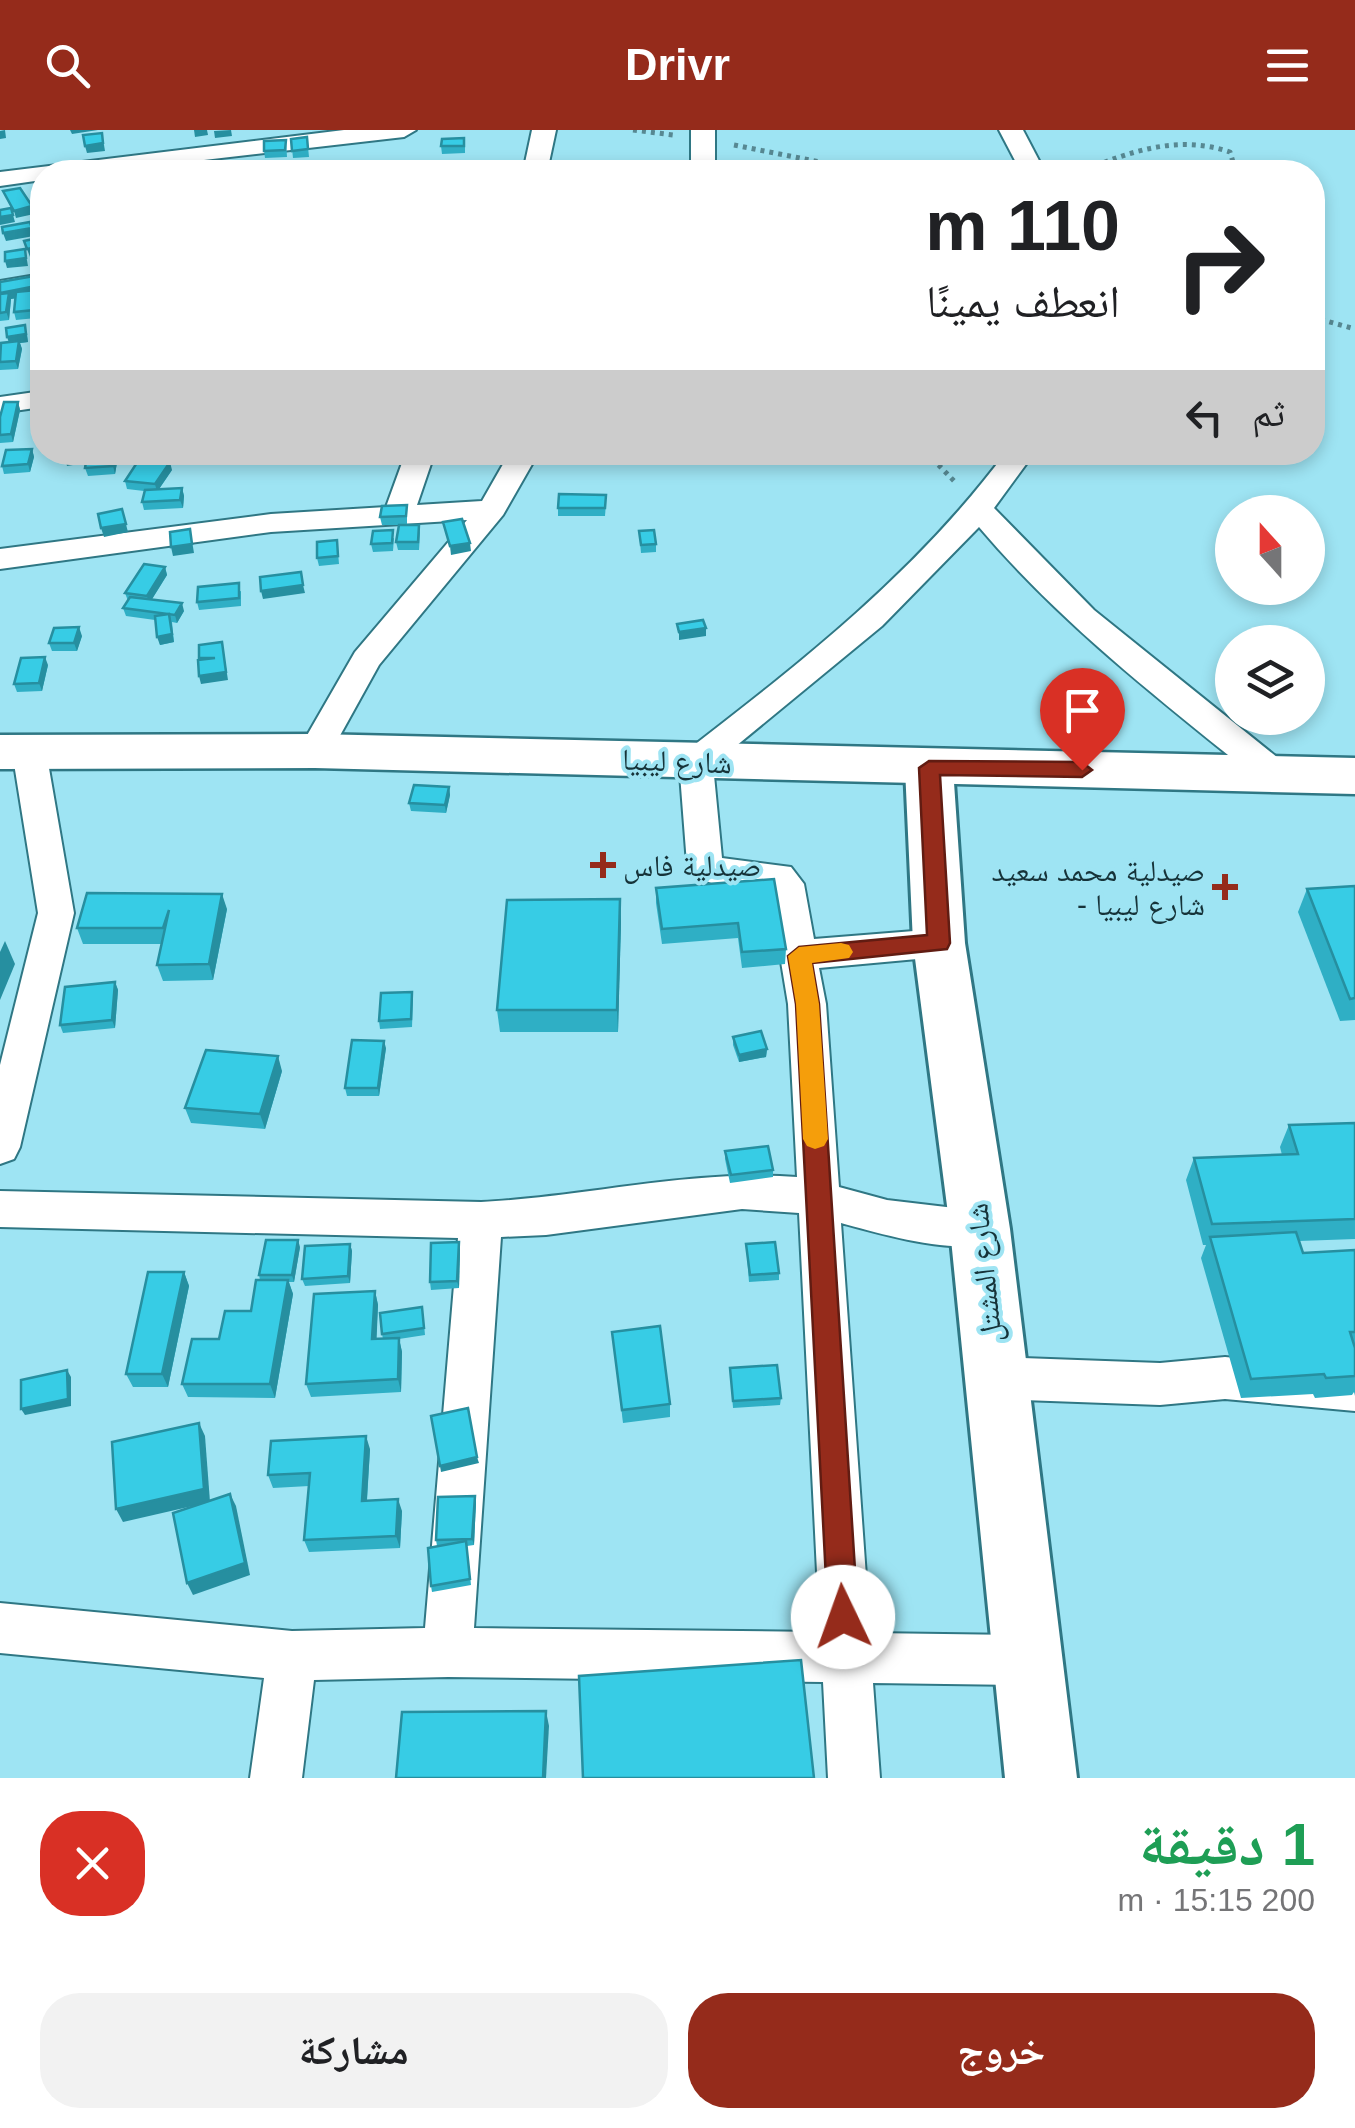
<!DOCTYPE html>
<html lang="ar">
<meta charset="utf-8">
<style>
body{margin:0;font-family:Helvetica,"Noto Naskh Arabic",sans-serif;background:#f2f2f2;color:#202124;direction:rtl;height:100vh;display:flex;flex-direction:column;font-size:38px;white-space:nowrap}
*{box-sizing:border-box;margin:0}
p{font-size:32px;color:#757577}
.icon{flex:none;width:55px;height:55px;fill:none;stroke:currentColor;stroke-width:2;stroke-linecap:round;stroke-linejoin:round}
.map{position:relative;height:1648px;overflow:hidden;direction:ltr}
.panel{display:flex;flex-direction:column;background:#fff;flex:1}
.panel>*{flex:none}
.hud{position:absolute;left:30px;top:30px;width:1295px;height:305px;border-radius:40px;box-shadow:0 5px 15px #0003;direction:rtl;background:#fff;color:#202124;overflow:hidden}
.needle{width:65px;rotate:339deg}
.fabs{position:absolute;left:1215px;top:365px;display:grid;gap:20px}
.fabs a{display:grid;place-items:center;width:110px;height:110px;border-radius:50%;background:#fff;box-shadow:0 5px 15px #0003;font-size:50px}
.pin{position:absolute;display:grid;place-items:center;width:85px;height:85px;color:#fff;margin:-102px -42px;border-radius:50% 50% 50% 0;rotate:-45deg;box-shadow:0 0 10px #0007}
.pin .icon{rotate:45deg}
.me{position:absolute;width:110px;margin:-55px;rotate:357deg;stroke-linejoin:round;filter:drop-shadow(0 0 8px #0008)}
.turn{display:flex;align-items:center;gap:35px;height:210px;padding:0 40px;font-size:45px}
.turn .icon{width:130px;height:130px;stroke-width:2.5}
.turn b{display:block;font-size:70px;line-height:85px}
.then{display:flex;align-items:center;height:95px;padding:0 40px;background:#0003;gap:20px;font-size:38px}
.round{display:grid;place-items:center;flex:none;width:105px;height:105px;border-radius:40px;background:#f2f2f2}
.overview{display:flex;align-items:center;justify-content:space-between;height:170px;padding:0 40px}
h1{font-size:60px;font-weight:800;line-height:75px;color:#1e9e55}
.cta{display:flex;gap:20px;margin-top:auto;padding:20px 40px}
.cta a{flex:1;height:115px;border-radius:40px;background:#952b1b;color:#fff;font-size:40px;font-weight:800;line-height:115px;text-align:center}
.cta a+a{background:#f2f2f2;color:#202124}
header{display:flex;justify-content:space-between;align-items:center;height:130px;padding:0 40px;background:#952b1b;color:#fff;font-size:45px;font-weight:800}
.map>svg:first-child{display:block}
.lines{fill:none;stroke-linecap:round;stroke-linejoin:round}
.street-casing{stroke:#2f7784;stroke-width:4}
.secondary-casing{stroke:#2f7784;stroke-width:6}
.highway-casing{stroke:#2f7784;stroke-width:5}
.path{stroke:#578892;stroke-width:5;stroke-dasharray:4 5;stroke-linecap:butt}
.street{fill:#fff;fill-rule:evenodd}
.secondary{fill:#fff;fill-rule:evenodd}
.highway{fill:#fff;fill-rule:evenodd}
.wall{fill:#2fafc5}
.shaded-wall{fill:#268fa0}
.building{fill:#37cce5;stroke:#268fa0;stroke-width:2.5}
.route{fill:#952b1b;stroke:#611c12;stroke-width:2.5}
.slow{fill:#f59e0b}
.poi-dot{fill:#952b1b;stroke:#9ee4f3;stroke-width:4}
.labels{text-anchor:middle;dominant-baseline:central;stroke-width:8;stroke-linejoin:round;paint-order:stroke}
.street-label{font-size:30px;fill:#163339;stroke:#9ee4f3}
.poi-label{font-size:30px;fill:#163339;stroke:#9ee4f3;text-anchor:start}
</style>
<header><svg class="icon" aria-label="menu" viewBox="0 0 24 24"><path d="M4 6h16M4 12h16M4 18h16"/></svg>Drivr<svg class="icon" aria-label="search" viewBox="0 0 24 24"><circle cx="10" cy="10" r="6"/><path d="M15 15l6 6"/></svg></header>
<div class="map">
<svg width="1355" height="1648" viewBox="0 0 1355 1648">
<rect width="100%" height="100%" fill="#9ee4f3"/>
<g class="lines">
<defs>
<g id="street">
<polygon points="344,0 416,0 404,7 100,42 42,42 42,50 0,56 0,42"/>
<polygon points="532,0 556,0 547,42 523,42"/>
<rect x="691" y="0" width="24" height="42"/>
<polygon points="999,0 1023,0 1045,42 1021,42"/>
<polygon points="42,144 42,160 0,167 0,151"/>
<polygon points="42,261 42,277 0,283 0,267"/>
<polygon points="406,322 435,322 417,375 482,371 510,322 539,322 503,385 379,535 327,629 315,633 303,629 298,621 355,522 467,390 271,402 0,439 0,419 271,384 386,377"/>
<path d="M1006 322H1035L994 378 1094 480 1288 636 1293 645 1288 654 1276 657 1264 654C1164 573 1062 495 979 397L882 496 713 635 722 728 791 737 804 754 814 809 939 799 952 803 958 813 952 823 939 827 819 838 826 874 839 1057 887 1070 980 1081 995 1086 1001 1099 995 1112C956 1126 881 1104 841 1093L870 1503 1027 1505 1045 1512 1052 1530 1045 1548 1027 1555 873 1553 880 1648H828L823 1552 448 1547 314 1550 302 1648H250L264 1548 0 1523V1473L292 1501 425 1498 458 1108 0 1097V1061L481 1072C586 1067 692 1039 797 1047L788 874 769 759C741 756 703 762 687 734L679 631 684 623C802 532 917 442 1006 322ZM742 1079 799 1083 820 1502 474 1498 501 1107 546 1105Z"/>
<polygon points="29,609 41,613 46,621 74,783 20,1017 14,1029 0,1034 0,935 38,783 12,621 17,613"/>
<polygon points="996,1227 1160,1233 1225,1227 1355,1239 1355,1281 1225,1269 1160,1275 996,1269 980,1263 974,1248 980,1233"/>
</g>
<polygon id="secondary" points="929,621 946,626 953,638 965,813 1010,1099 1077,1648 1005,1648 950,1099 913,813 905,638 912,626"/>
<polygon id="highway" points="315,604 1355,628 1355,664 315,638 0,639 0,605"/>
</defs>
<!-- street casing -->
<use href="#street" class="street-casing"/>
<!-- secondary casing -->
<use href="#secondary" class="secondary-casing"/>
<!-- highway casing -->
<use href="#highway" class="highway-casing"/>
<!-- path -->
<g class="path">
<polyline points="633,0 673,5"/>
<polyline points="734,15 870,42"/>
<path d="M1079 42C1130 22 1176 4 1230 22L1236 42"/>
<polyline points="1312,187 1355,199"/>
<polyline points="926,322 956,353"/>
</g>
<!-- street -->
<use href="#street" class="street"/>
<!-- secondary -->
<use href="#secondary" class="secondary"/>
<!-- highway -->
<use href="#highway" class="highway"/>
</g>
<!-- wall -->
<g class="wall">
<polygon points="307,7 309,27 293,28 291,9"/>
<polygon points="286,10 287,27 265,28 264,21"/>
<polygon points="465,15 465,23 442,24 441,16"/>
<polygon points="34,146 39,164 37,165 36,188 16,190 14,182 16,168 11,169 9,190 0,191 0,152"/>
<polygon points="27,203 28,212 20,213 22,219 18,239 0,240 0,218"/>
<polygon points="18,272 20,280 13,312 0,313 0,287"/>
<polygon points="32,319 34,327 30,342 4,344 2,336"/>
<polygon points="253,322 312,322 310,327 254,326"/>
<polygon points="117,333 115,344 88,346 85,338"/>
<polygon points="172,340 159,359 182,358 184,366 183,378 144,380 142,372 144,361 127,359 125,351"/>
<polygon points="606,373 605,386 558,386 558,378"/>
<polygon points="407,375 407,395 382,395 380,387"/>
<polygon points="419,395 420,403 419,420 398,420 396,412"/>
<polygon points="639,401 656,414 656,422 641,423"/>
<polygon points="394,408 393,421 373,422 371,414"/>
<polygon points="337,410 339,434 319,436 317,428"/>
<polygon points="165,437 167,445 152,469 184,481 177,493 172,492 174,512 160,515 155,490 126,486 123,478 128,471 125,463"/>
<polygon points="241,461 241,476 199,480 197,472"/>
<polygon points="82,506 77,521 52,521 49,513"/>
<polygon points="48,535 42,561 17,562 14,554"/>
<polygon points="449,657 450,665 446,683 411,681 409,673"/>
<polygon points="774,749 786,819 785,834 742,838 738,808 662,814 656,773 656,758"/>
<polygon points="1355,756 1355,890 1340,891 1298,782 1307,759"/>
<polygon points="620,769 621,792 618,902 500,902 497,880"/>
<polygon points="227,779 213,850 163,851 157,835 162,814 83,814 77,798"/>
<polygon points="115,852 118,860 115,898 63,903 60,895"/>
<polygon points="412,862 413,869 412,897 380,899 379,891"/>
<polygon points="733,907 767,919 766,927 739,932 733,915"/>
<polygon points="386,918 379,966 347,966 345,958"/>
<polygon points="282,941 265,999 191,993 185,978"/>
<polygon points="1355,993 1355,1109 1299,1111 1303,1123 1355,1120 1355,1266 1354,1262 1352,1265 1315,1268 1313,1264 1241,1268 1201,1128 1206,1115 1203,1115 1186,1050 1194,1028 1282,1025 1280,1017 1289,995"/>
<polygon points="725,1021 773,1040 773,1047 730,1053 725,1029"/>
<polygon points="459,1112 460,1120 459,1158 431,1160 430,1152"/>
<polygon points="350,1114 352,1121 350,1153 305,1156 302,1149"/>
<polygon points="746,1114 779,1143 779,1150 749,1152"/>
<polygon points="300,1117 294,1152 289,1152 293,1164 275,1268 188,1267 182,1254 219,1209 251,1181 260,1150 259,1145"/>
<polygon points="184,1142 189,1156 168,1257 133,1257 126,1244"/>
<polygon points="375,1161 378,1175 376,1209 383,1209 382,1204 423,1184 425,1205 399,1209 402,1222 401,1262 311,1267 306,1254"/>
<polygon points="612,1202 670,1274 670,1287 623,1293"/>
<polygon points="730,1238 781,1268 780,1275 733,1278"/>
<polygon points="370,1319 367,1371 402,1381 400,1418 309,1422 304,1410 309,1356 273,1358 268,1345"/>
<polygon points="475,1366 476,1372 474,1415 467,1416 471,1455 432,1462 431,1456 437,1416 436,1410"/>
</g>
<!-- shaded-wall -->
<g class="shaded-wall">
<polygon points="5,0 6,8 0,9 0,1"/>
<polygon points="70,0 98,0 72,4"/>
<polygon points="194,0 207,0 208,5 195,7"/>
<polygon points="231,0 232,6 215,8 214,1"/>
<polygon points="102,3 105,21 87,23 85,16"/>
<polygon points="32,76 34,84 16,88 14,81"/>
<polygon points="13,85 15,92 0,95 0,87"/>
<polygon points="32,98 34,106 6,111 3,103"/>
<polygon points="42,98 42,106 37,107 34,99"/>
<polygon points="42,116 42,124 30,127 27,119"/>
<polygon points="25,119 28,136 7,138 5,131"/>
<polygon points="36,156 39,164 37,165 36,188 34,180 35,165 11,169 9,190 0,163"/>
<polygon points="25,195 28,212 20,213 22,219 18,239 7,207"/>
<polygon points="18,272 20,280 13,312 11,304"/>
<polygon points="32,319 34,327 30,342 28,334"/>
<polygon points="83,322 85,333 67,336 65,328"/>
<polygon points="115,324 117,333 115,344 113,336"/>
<polygon points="170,332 172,340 157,362 155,354"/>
<polygon points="182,358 184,366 183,378 180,370"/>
<polygon points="122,379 128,402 104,407 101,398"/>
<polygon points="190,399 194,423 173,426 171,417"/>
<polygon points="470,413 471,421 451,425 450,416"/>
<polygon points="165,437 167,445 149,474 147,466"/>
<polygon points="303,455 305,463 263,469 261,461"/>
<polygon points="182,473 184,481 177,493 175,485"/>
<polygon points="169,484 174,512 160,515 157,507"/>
<polygon points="79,497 82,506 77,521 74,513"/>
<polygon points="706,498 706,506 679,510 679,502"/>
<polygon points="222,512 228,550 201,554 199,546"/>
<polygon points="45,527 48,535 42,561 39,553"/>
<polygon points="449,657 450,665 446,683 445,675"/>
<polygon points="222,764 227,779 213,850 209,834"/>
<polygon points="620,769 621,792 618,902 617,880"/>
<polygon points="5,811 15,834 0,870 0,822"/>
<polygon points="115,852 118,860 115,898 112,890"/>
<polygon points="384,911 386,918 379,966 378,958"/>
<polygon points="767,919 766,927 739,932 739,925"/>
<polygon points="278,926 282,941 265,999 260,984"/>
<polygon points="298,1110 300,1117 294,1152 292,1145"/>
<polygon points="459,1112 460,1120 459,1158 457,1151"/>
<polygon points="350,1114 352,1121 350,1153 348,1146"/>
<polygon points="184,1142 189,1156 168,1257 162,1244"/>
<polygon points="288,1150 293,1164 275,1268 270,1254"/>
<polygon points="375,1161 378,1175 376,1223 372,1209"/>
<polygon points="399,1208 402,1222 401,1262 398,1249"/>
<polygon points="67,1240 71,1247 71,1276 25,1285 21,1279"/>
<polygon points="199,1293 205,1306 210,1372 123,1392 116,1379"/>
<polygon points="366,1306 370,1319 366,1383 362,1371"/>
<polygon points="477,1327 479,1333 441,1342 440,1336"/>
<polygon points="230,1364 236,1376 250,1445 193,1465 187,1453"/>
<polygon points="475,1366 476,1372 474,1415 472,1409"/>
<polygon points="398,1369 402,1381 400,1418 396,1406"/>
<polygon points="546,1581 549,1596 546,1648 543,1648"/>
</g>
<!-- building -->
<g class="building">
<polygon points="102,3 103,13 85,16 83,5"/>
<polygon points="307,7 308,19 292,21 291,9"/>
<polygon points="464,8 464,16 441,16 442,9"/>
<polygon points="286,10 285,20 264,21 264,11"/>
<polygon points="110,33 111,42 95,42 95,35"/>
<polygon points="66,36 68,42 54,42 53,38"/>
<polygon points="20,58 32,76 14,81 3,61"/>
<polygon points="42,64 42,75 39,76 35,65"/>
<polygon points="11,78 13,85 0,87 0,80"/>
<polygon points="42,89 42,98 34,99 32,91"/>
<polygon points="30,92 32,98 3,103 2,97"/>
<polygon points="42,107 42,116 27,119 24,111"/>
<polygon points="25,119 26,128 5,131 5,122"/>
<polygon points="34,146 36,156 0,163 0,152"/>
<polygon points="36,160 34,180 14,182 16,162"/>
<polygon points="9,163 6,182 0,183 0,164"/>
<polygon points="25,195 26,204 7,207 6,198"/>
<polygon points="19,211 16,231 0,232 1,213"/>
<polygon points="4,272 18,272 11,304 0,305 0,287"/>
<polygon points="32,319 28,334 2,336 6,320"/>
<polygon points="64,322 83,322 83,325 65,328"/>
<polygon points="115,324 113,336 85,338 87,326"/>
<polygon points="140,328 170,332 155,354 125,351"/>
<polygon points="182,358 180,370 142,372 145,360"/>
<polygon points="559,364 606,365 605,378 558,378"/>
<polygon points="407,375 406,386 380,387 382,376"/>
<polygon points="122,379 126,394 101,398 98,384"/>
<polygon points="462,389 470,413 450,416 443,392"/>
<polygon points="399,395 419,395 418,412 396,412"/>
<polygon points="190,399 192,414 171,417 170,402"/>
<polygon points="393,400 392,413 371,414 373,401"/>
<polygon points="654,400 656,414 641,415 639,401"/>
<polygon points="337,410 338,426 317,428 317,412"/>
<polygon points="144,434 165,437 147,466 125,463"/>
<polygon points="301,442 303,455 261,461 260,447"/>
<polygon points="239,453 239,468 197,472 198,457"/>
<polygon points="130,467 182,473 175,485 123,478"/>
<polygon points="169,484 172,504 157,507 155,486"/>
<polygon points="703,490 706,498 679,502 677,494"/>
<polygon points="79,497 74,513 49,513 54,498"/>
<polygon points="222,512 226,542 199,546 198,530 215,528 199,528 199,515"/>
<polygon points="45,527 39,553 14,554 21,528"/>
<polygon points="414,655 449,657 445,675 409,673"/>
<polygon points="774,749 786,819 742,822 738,793 662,799 656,758"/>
<polygon points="1355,756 1355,868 1350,869 1307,759"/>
<polygon points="87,763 222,764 209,834 157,835 169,780 163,798 77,798"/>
<polygon points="620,769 617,880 497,880 507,770"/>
<polygon points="115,852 112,890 60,895 65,857"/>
<polygon points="412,862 411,889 379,891 381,863"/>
<polygon points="761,901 767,919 739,925 733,907"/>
<polygon points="352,910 384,911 378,958 345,958"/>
<polygon points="206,920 278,926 260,984 185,978"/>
<polygon points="1355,993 1355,1089 1212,1094 1194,1028 1298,1024 1289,995"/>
<polygon points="768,1016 773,1040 731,1045 725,1021"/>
<polygon points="1296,1102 1303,1123 1355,1120 1355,1202 1350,1202 1355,1218 1355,1246 1326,1248 1324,1244 1251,1249 1210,1107"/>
<polygon points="266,1110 298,1110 292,1145 259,1145"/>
<polygon points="459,1112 457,1151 430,1152 431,1113"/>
<polygon points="775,1112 779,1143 750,1145 746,1114"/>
<polygon points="350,1114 348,1146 302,1149 305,1116"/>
<polygon points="148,1142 184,1142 162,1244 126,1244"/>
<polygon points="256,1150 288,1150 270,1254 182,1254 192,1209 219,1209 225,1181 251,1181"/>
<polygon points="375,1161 372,1209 399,1208 398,1249 306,1254 314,1164"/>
<polygon points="422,1177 424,1198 382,1204 380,1183"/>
<polygon points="660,1196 670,1274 622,1280 612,1202"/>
<polygon points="777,1235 781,1268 733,1271 730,1238"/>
<polygon points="67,1240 68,1269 21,1279 21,1250"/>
<polygon points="468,1278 477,1327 440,1336 431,1286"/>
<polygon points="199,1293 204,1359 116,1379 112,1312"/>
<polygon points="366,1306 362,1371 398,1369 396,1406 304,1410 310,1343 268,1345 271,1311"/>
<polygon points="230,1364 245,1433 187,1453 173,1383"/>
<polygon points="475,1366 472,1409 436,1410 438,1367"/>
<polygon points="466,1411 470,1449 431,1456 428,1418"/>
<polygon points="801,1530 814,1648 583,1648 579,1546"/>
<polygon points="546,1581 543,1648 396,1648 402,1582"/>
</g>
<!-- route -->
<polygon class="route" points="929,631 1082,632 1092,640 1082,647 940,645 950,813 947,819 812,833 819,874 858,1487 853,1498 843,1502 832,1498 828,1487 796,874 788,826 799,817 927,805 919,638"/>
<!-- slow -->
<polygon class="slow" points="841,813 849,815 853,822 849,828 812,833 819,874 828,1009 824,1016 815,1019 807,1016 803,1009 796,874 788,826 799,817"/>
<!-- markers -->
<g class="poi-dot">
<path d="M598 720h10v10h10v10h-10v10h-10v-10h-10v-10h10z"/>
<path d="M1220 742h10v10h10v10h-10v10h-10v-10h-10v-10h10z"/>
</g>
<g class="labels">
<!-- street labels -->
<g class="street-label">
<text transform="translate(677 631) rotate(2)">شارع ليبيا</text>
<text transform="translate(984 1143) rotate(-96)">شارع المشتل</text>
</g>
<!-- poi labels -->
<g class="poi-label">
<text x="623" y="735">صيدلية فاس</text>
<text x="1205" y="740" text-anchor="end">صيدلية محمد سعيد<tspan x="1205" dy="34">- شارع ليبيا</tspan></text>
</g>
</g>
</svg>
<div class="fabs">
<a><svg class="needle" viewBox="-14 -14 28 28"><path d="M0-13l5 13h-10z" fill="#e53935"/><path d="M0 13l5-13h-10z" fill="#757577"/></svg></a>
<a><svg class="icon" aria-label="layers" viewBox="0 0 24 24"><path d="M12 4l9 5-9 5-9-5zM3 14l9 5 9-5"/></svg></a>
</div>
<div class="pin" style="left:1082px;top:640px;background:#d93025"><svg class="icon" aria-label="arrive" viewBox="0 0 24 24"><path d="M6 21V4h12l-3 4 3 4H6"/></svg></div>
<svg class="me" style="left:843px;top:1487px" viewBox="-20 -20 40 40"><circle r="19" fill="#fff"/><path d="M0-13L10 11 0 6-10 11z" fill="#952b1b"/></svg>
<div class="hud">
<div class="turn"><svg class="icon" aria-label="right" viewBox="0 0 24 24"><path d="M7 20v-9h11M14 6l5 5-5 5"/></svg><div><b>110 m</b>انعطف يمينًا</div></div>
<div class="then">ثم<svg class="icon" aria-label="left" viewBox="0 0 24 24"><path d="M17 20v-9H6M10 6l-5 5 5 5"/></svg></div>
</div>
</div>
<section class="panel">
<div class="overview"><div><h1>1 دقيقة</h1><p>200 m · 15:15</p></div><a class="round" style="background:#d93025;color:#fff"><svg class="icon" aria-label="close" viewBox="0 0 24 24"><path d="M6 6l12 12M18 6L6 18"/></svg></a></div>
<div class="cta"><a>خروج</a><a>مشاركة</a></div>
</section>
